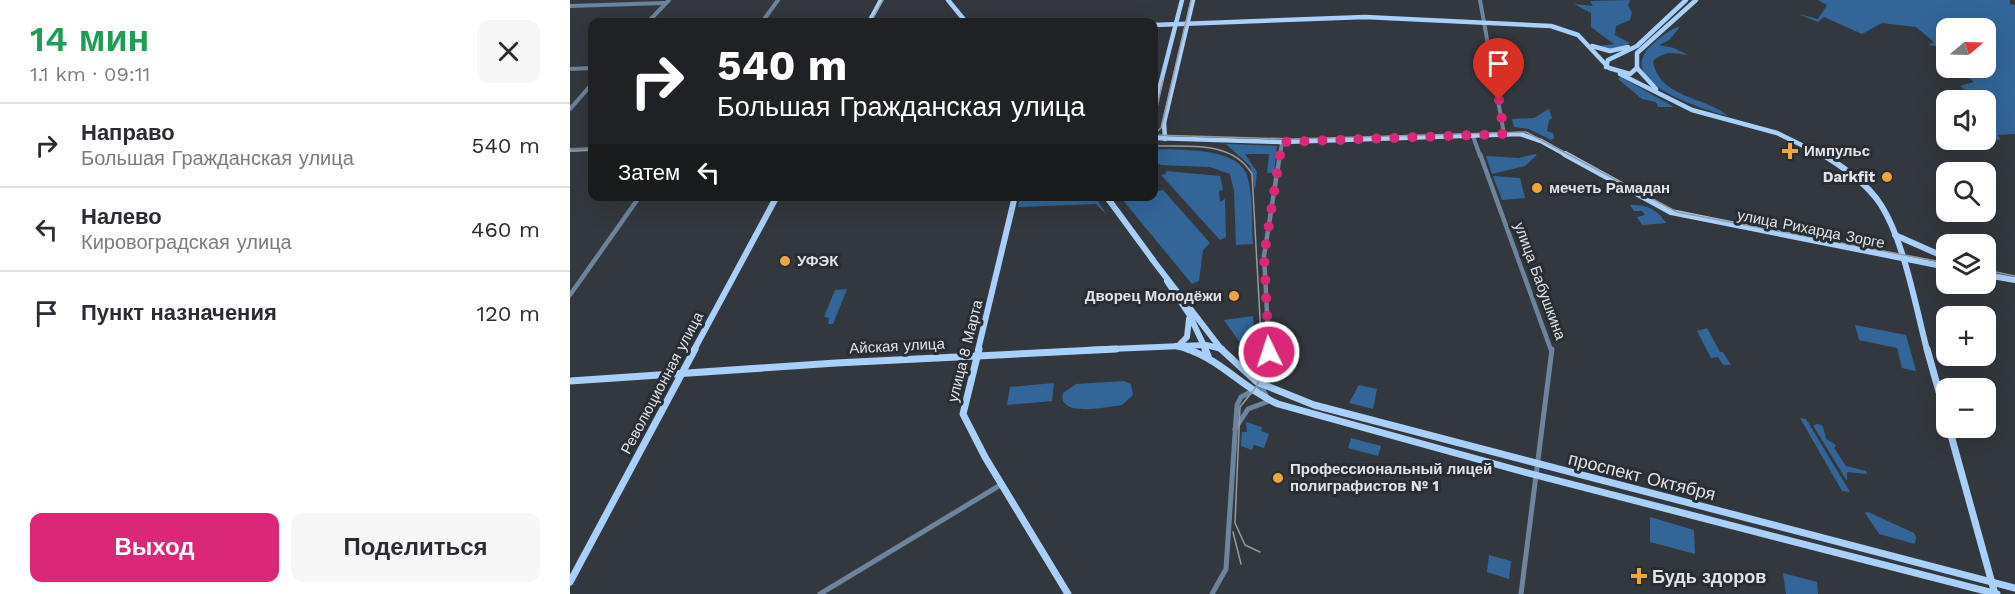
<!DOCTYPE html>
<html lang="ru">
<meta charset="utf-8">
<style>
body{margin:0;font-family:"Work Sans",sans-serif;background:#f7f7f7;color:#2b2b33;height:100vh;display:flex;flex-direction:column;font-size:22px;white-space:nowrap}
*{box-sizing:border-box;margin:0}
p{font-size:20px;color:#7c7c81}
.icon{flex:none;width:33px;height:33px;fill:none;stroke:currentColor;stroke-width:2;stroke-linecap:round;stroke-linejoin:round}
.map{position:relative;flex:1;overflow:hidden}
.details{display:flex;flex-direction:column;background:#fff;width:570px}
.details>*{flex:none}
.guide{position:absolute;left:18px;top:18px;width:570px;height:183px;border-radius:12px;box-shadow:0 6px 24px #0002;background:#202124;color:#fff;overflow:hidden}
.needle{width:39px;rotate:71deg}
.fabs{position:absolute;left:1366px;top:18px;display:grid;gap:12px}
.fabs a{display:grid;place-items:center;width:60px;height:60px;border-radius:12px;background:#fff;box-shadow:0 6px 24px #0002;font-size:30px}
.pin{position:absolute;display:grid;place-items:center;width:51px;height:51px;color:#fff;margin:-62px -26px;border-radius:50% 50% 50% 0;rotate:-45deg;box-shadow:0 0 6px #0007}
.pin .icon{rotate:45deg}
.me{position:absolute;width:66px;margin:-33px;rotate:356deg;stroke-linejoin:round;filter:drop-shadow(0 0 4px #0008)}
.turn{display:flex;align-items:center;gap:21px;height:126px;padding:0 30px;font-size:27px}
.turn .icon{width:78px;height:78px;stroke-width:2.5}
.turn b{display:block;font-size:42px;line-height:51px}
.then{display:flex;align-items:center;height:57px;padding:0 30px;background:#0003;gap:12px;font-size:22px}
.round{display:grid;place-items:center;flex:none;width:63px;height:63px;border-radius:12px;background:#f7f7f7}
.summary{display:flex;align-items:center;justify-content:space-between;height:102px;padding:0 30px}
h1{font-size:36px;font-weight:600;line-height:45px;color:#1e9e55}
.cta{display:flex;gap:12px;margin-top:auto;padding:12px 30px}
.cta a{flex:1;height:69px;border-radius:12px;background:#db2777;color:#fff;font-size:24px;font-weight:600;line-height:69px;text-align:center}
.cta a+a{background:#f7f7f7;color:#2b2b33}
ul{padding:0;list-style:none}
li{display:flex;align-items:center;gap:18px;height:84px;padding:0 30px;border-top:2px solid #e1e1e2}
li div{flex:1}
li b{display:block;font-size:22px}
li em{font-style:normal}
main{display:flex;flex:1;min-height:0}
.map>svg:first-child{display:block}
.green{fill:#336599}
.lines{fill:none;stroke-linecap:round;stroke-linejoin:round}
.minor-far2{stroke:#6d849e;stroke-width:4}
.minor-far1{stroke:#6d849e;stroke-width:4.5}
.minor{stroke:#6d849e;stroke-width:5}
.major-far2{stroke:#a9d0fa;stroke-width:4.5}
.major-far1{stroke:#a9d0fa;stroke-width:6}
.major{stroke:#a9d0fa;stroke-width:7}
.tram{stroke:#969a9f;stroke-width:1.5}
.route{stroke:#db2777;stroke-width:10;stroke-dasharray:0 18}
.poi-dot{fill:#f0a63f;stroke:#292e34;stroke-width:2}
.labels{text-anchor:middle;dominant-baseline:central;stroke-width:6;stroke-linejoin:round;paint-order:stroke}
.poi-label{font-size:15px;font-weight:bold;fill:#e0e3e7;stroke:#292e34;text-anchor:start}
.street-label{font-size:15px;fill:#e0e3e7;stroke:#292e34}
.near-street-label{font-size:18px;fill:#e0e3e7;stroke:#292e34}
.near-poi-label{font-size:18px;font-weight:bold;fill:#e0e3e7;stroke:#292e34;text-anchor:start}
</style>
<main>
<section class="details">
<div class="summary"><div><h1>14 мин</h1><p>1.1 km · 09:11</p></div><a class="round"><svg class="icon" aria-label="close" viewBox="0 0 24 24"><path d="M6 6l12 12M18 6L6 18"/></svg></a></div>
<ul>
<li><svg class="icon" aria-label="right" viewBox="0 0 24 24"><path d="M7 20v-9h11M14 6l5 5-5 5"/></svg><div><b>Направо</b><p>Большая Гражданская улица</p></div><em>540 m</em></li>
<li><svg class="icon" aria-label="left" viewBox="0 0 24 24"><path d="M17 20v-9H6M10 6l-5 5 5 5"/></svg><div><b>Налево</b><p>Кировоградская улица</p></div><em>460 m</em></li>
<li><svg class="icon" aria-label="arrive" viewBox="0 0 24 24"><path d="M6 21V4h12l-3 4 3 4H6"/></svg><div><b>Пункт назначения</b></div><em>120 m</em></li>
</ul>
<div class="cta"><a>Выход</a><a>Поделиться</a></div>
</section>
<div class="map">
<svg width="1445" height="594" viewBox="0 0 1445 594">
<rect width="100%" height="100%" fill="#33383e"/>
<!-- green -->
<g class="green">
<polygon points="1060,0 1058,6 1062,12 1060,20 1046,26 1045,35 1060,43 1043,50 1028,46 1044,44 1021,27 1021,13 1004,4 1023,6 1020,1"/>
<polygon points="1248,0 1440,0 1440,4 1445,5 1445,134 1428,135 1430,140 1416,139 1424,132 1416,124 1416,100 1389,99 1400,94 1390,86 1404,82 1385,68 1416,68 1416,28 1377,28 1377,48 1358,45 1364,42 1346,27 1312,23 1292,34 1254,17 1248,22 1228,14 1248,19 1257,5"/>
<path d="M1110 27 1099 40 1089 45 1104 48 1118 55C1103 53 1096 50 1083 61 1089 99 1138 97 1158 116 1135 110 1039 81 1083 44 1090 38 1100 28 1110 27Z"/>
<polygon points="1051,77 1104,107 1088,107 1086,102 1072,99 1048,79"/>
<polygon points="979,109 982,118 979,120 977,131 983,133 984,138 981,140 959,129 944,127 942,119 964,118"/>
<polygon points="656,144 707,146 704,173 697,173 699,154 675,154 687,172 685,190 680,166"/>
<path d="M584 149C608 150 665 147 676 173 684 193 681 222 683 244L666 245 664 191 660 174 640 167 591 165 584 161Z"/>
<polygon points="965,154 967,155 955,166 922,174 916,156 949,158"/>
<polygon points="596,171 650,176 653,190 649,191 650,202 655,199 656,237 650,240 591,175 596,174"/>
<polygon points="923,176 950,178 955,198 932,200"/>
<polygon points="593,190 640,243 633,250 629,281 622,284 551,198 584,196 584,192"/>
<polygon points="450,197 525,197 537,215 526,204 448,207"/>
<path d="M1060 205C1075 204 1088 209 1096 223L1072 225 1067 217 1075 215 1072 211H1064Z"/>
<polygon points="277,289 263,324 258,324 259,318 254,317 265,290"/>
<polygon points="683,316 687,353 677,353 654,320"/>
<polygon points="1285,325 1336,335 1346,371 1332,368 1327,348 1289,340"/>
<polygon points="1137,328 1150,352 1153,352 1161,365 1153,365 1148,357 1141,358 1127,331"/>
<path d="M554 381 561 384 563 395 552 405C537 407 487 418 493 393L506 384Z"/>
<polygon points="484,383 482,401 437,405 440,387"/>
<polygon points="789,385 807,389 803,409 779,403"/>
<polygon points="1230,418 1236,419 1280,492 1272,491"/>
<polygon points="676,422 692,427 691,431 699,434 694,448 684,445 682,450 671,446 672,432 677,432"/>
<polygon points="1248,424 1253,426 1256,439 1266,445 1264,448 1276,466 1296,471 1297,474 1277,472 1277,481 1244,427 1244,425"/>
<polygon points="781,438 811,446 808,456 778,448"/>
<polygon points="1298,512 1344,533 1346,537 1345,544 1309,534 1295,513"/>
<polygon points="1080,517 1124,530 1125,554 1080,542"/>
<polygon points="919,555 941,561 939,579 917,572"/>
<polygon points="1213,573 1247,582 1248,594 1216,594"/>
</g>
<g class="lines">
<!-- minor-far2 -->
<g class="minor-far2">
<polyline points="910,0 934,134"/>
<polyline points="0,6 95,3"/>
<polyline points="78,22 99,0"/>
<polyline points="192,22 208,0"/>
<polyline points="0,69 22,68"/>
<polyline points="0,109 22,84"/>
<polyline points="903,136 910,156"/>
<polyline points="0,150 22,149"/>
<polyline points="710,156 712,142"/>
</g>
<!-- minor-far1 -->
<g class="minor-far1">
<polyline points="910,154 981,350"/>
<polyline points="0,295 70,196"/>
<polyline points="699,350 694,256 710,154"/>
</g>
<!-- minor -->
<g class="minor">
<polyline points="665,429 678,409 699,401 693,390 699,377 699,349"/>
<polyline points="250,594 432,484"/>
<polyline points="642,594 656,569 667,405 671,397 694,385"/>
<polyline points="951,594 982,349"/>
</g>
<!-- major-far2 -->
<g class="major-far2">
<polyline points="378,0 396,22"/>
<polyline points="299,22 311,0"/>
<polyline points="584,25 795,17 981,26 1008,35 1039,68 1060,74 1067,68"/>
<polyline points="1022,46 1040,51 1058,47"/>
<polyline points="1036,67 1038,60 1067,46 1116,0"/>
<polyline points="1050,74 1122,110 1207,133 1254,156"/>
<polyline points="1086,89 1067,68 1067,53 1126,0"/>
<polyline points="584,109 612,0"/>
<polyline points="584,138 712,142 950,134 971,141 998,156"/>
<polyline points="595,139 594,123 623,0"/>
</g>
<!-- major-far1 -->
<g class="major-far1">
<polyline points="995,154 1101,212 1377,267"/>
<path d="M1252 154C1273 167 1297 183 1311 205 1334 241 1346 308 1357 350"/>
<polyline points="536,196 583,260"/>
<polyline points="1325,235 1377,258"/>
<polyline points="582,259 652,350"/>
<polyline points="1416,275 1445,280"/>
<polyline points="597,281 619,314 636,350"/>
<polyline points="610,344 617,337 619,319"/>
<polyline points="606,346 621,350"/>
<polyline points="124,350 207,196"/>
<polyline points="408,350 445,196"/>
<polyline points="516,350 636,345 652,349"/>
</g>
<!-- major -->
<g class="major">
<polyline points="409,349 393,414 415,457 498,594"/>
<path d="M617 349C651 360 675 390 708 404L954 472 1427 594"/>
<polyline points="635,349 638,356"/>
<polyline points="651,349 687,382 744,405 1445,588"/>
<polyline points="1357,349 1377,420"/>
<polyline points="0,381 266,363 546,349"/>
<polyline points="1379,428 1425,594"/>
<polyline points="0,582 125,349"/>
</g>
<!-- tram -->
<g class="tram">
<polyline points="301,22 313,0"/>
<polyline points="584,120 593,81"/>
<polyline points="584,134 591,128 621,0"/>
<polyline points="584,135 723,139 956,132 1107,212 1377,263"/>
<path d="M584 146C618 147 662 140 682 174L693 372 686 387 670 407 665 523 675 545 690 552"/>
<polyline points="0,151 22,150"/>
<polyline points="1416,270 1445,276"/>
<polyline points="663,532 671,564"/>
</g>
</g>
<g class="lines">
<!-- route -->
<polyline class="route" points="699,352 694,256 712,142 934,134 929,100"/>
</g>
<!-- markers -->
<g class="poi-dot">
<path d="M1217 142h6v6h6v6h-6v6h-6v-6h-6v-6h6z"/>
<circle cx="1317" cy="177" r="6"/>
<circle cx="967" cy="188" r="6"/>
<circle cx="215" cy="261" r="6"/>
<circle cx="664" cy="296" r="6"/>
<circle cx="708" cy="478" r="6"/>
<path d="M1066 567h6v6h6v6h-6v6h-6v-6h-6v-6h6z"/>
</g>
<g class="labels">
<!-- poi labels -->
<g class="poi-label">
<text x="1234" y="151">Импульс</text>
<text x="1305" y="177" text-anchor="end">Darkfit</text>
<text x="979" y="188">мечеть Рамадан</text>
<text x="227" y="261">УФЭК</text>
<text x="652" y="296" text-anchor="end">Дворец Молодёжи</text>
<text x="720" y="469">Профессиональный лицей<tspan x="720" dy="17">полиграфистов № 1</tspan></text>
</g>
<!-- street labels -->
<g class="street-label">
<text transform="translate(1241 229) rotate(11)">улица Рихарда Зорге</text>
<text transform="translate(970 281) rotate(70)">улица Бабушкина</text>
<text transform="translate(327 346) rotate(-3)">Айская улица</text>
<text transform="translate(395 351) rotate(-76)">улица 8 Марта</text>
<text transform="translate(92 383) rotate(-62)">Революционная улица</text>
</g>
<!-- near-street labels -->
<g class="near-street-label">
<text transform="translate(1072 476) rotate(14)">проспект Октября</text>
</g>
<!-- near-poi labels -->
<g class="near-poi-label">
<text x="1082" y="576">Будь здоров</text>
</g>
</g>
</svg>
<div class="fabs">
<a><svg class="needle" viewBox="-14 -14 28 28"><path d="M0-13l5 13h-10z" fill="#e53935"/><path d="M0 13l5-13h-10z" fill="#7c7c81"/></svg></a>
<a><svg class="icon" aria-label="sound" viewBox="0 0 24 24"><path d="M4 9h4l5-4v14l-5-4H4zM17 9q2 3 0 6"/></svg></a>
<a><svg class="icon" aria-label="search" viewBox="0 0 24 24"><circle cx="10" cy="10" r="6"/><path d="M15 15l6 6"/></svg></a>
<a><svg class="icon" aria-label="layers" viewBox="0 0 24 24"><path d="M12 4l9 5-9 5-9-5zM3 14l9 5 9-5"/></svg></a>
<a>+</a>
<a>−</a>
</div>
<div class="pin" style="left:929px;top:100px;background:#d93025"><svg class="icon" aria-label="arrive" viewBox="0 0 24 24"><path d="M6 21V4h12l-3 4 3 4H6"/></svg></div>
<svg class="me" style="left:699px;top:352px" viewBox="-20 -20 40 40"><circle r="17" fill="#db2777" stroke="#fff" stroke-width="3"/><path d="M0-11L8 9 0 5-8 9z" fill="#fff"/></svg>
<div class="guide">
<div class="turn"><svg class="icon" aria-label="right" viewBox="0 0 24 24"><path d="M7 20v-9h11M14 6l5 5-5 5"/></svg><div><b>540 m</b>Большая Гражданская улица</div></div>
<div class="then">Затем<svg class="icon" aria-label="left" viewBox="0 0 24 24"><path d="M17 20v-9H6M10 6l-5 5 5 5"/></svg></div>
</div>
</div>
</main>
